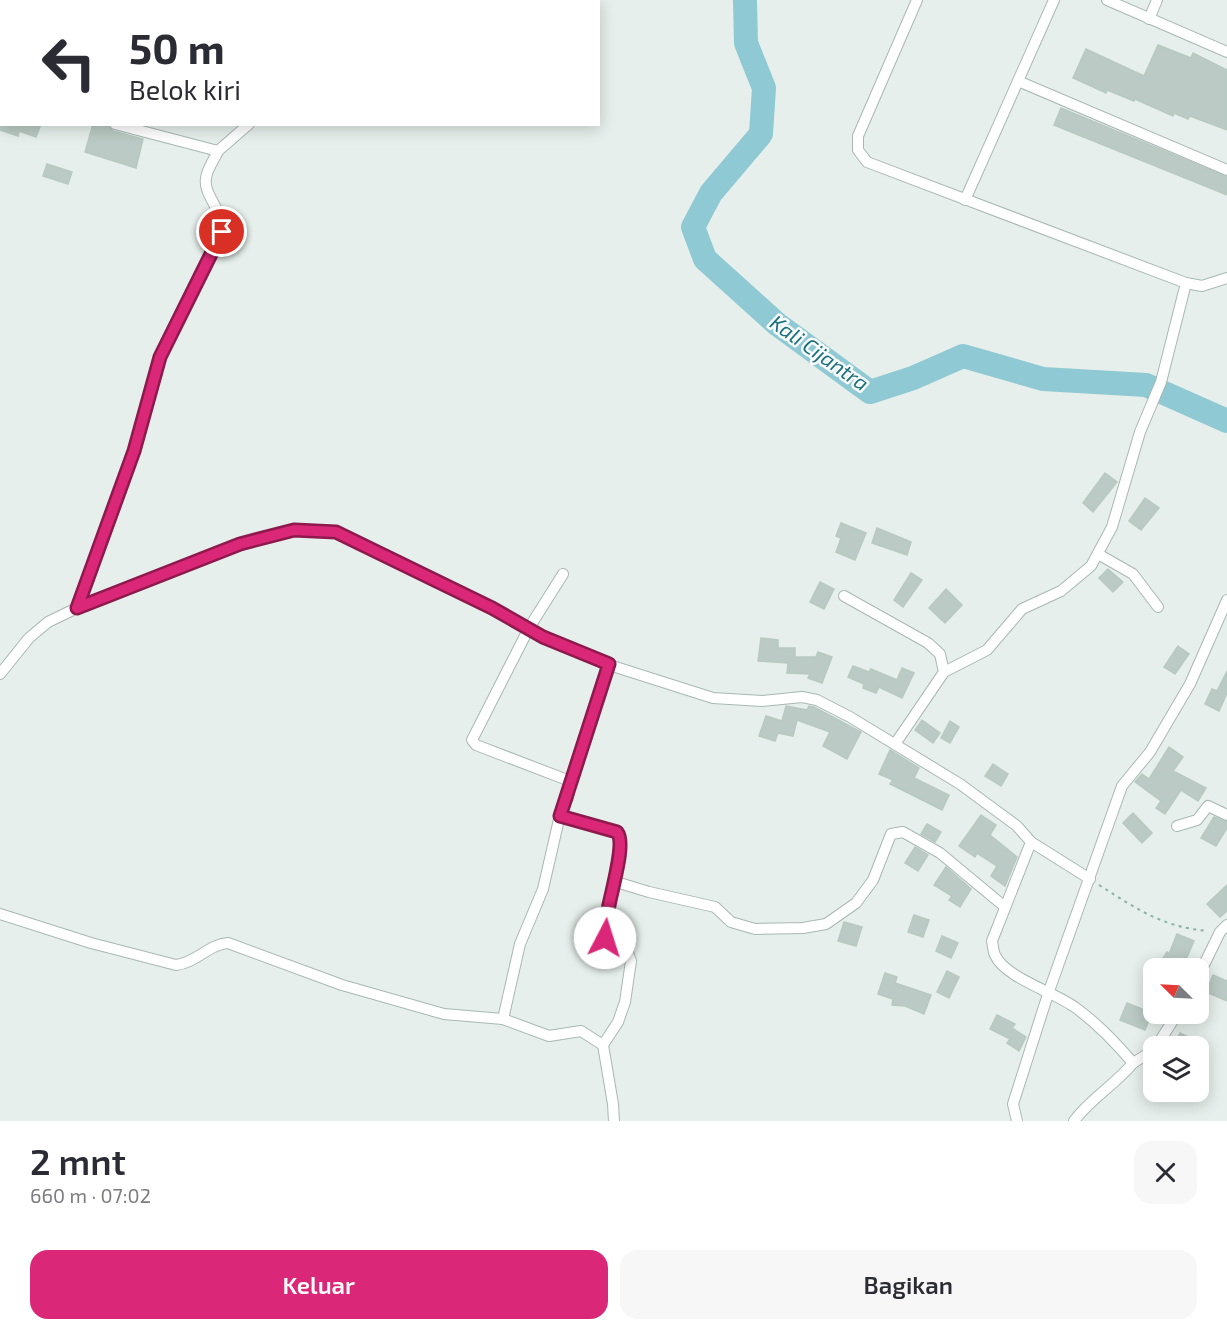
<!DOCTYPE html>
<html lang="id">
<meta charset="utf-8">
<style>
body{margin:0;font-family:"Exo 2",sans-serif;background:#f7f7f7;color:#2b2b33;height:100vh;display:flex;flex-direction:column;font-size:22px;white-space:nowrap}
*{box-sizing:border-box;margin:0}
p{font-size:20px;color:#7c7c81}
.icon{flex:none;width:33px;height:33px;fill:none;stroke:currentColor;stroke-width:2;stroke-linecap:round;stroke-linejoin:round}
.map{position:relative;height:1121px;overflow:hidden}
.side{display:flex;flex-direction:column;background:#fff;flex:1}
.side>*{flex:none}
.guide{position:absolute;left:0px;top:0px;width:600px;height:126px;box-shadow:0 3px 15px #0003;background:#fff;color:#2b2b33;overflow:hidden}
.needle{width:39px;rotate:294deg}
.fabs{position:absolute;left:1143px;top:958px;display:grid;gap:12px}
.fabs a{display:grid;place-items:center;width:66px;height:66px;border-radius:12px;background:#fff;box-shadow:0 3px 15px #0003;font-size:30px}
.pin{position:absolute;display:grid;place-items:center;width:51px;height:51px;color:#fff;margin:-26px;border:3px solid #fff;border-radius:50%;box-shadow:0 2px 6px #0007}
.me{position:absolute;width:66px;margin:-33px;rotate:5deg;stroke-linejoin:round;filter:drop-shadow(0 0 4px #0008)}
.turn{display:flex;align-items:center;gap:21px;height:126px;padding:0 30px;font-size:27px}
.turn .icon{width:78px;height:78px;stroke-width:2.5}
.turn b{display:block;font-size:42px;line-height:51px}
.round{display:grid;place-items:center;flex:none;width:63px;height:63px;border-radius:18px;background:#f7f7f7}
.summary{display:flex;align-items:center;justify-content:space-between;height:102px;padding:0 30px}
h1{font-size:36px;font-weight:600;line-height:45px}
.primary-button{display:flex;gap:12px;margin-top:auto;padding:12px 30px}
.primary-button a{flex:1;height:69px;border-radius:18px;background:#db2777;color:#fff;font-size:24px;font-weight:600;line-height:69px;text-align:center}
.primary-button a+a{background:#f7f7f7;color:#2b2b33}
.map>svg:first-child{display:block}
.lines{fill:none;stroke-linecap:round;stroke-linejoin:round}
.river{stroke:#8ec9d4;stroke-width:24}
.building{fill:#bbcac4;stroke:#b8c9c2;stroke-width:1.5}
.street-casing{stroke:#a8b8b2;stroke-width:12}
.path{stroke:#86b3a5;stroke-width:2;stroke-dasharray:3 4.5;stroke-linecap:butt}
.street{stroke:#fff;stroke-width:10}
.route-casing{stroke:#8e194d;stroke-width:15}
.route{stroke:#db2777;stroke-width:10}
.labels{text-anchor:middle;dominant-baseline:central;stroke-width:5;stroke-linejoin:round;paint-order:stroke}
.water-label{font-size:21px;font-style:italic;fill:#1c6f80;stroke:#f7fbf9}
</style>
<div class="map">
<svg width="1227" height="1121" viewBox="0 0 1227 1121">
<rect width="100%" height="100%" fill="#e6efeb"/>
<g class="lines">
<!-- river -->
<polyline class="river" points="745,0 746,43 764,88 761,134 711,193 693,227 705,259 777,324 870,392 913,378 963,356 1043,379 1146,385 1227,421"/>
</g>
<!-- building -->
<g class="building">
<polygon points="1158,45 1191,58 1193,53 1227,70 1227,130 1190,116 1188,119 1174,113 1173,116 1135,99 1134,101 1107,90 1106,93 1073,78 1086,49 1144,76"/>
<polygon points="1061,108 1227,177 1227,195 1054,125"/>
<polygon points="0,124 41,124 36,137 19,131 18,136 0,130"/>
<polygon points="93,124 108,125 113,131 143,139 136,168 85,152"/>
<polygon points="47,164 72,172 68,184 43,176"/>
<polygon points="1105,473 1117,482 1093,512 1083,503"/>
<polygon points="1145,498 1159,508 1141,530 1129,521"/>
<polygon points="841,523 866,533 855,560 836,552 841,538 836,536"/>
<polygon points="877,528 911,542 907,555 872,543"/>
<polygon points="1108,569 1123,582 1113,592 1099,578"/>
<polygon points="911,573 922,580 903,607 894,600"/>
<polygon points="820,582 834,589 824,609 810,602"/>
<polygon points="946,589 962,605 945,623 929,608"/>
<polygon points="761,638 778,640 778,648 795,648 795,657 816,657 818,652 832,657 822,683 808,678 810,674 787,673 788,663 758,661"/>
<polygon points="1178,646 1189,654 1175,674 1164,667"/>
<polygon points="853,666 869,672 871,669 897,680 902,668 914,673 902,698 879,687 876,693 863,688 864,684 848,677"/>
<polygon points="1227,671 1227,693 1219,711 1205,704 1212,689 1217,691"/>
<polygon points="786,706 807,710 809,706 814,707 861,732 847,759 823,746 830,732 797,720 793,736 778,733 775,741 759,736 766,716 782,721"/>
<polygon points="922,720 940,733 933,743 915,730"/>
<polygon points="950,721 959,727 950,743 941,738"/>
<polygon points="1169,747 1183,757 1173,771 1206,788 1198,801 1181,790 1165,814 1156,808 1161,801 1135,782 1142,774 1149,779"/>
<polygon points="890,750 919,768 914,778 949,795 942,810 890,784 893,780 879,774"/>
<polygon points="993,764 1008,774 1001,786 985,776"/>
<polygon points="1133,813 1152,833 1142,843 1123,823"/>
<polygon points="981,815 996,825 990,835 1017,857 1005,886 991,876 997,866 977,853 975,857 959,846"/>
<polygon points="1214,817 1227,822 1227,828 1216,846 1201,838"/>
<polygon points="927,824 941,832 935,842 921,834"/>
<polygon points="915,847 928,855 918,871 905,863"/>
<polygon points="946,867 971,889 960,907 949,900 952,896 934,885"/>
<polygon points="1227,885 1227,911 1220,917 1207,904"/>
<polygon points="914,915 929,920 923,937 908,932"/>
<polygon points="844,922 862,927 856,946 838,941"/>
<polygon points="1177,934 1194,941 1182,969 1156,969 1167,952 1169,954"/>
<polygon points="942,936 958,943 951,958 936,951"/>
<polygon points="947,971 959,977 949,998 937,992"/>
<polygon points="885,973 897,977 895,983 931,995 924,1014 905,1006 892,1005 893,999 878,994"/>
<polygon points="1213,975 1227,981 1227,1001 1206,992"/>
<polygon points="1127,1003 1152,1013 1145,1030 1120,1020"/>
<polygon points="997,1015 1015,1024 1012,1028 1026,1037 1019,1051 1007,1043 1010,1039 990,1029"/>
<polygon points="1180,1033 1194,1040 1190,1047 1173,1047"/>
</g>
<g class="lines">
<defs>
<g id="street">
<polyline points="917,0 858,136 858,150 867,162 1186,283 1202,286 1227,278"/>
<polyline points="1107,0 1227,52"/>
<polyline points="14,2 14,0"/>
<polyline points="369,2 371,0"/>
<polyline points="1149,19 1157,0"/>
<polyline points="0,41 2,38"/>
<polyline points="1018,81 1227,170"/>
<polyline points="0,93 2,94"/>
<polyline points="115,124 218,151 249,124"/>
<polyline points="965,200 1054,0"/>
<polyline points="1098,554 1133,574 1158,607"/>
<polyline points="844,596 928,643 940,654 944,672"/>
<path d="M77 608 134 451 160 357 222 232C223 209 203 195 206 178 207 169 214 160 218 151"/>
<path d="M0 674 29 638 48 622 77 608 240 544 294 530 336 532 492 608 542 637 603 663 713 698 762 701 802 697 817 700 850 717 960 784 1017 826 1031 842 992 941C993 945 993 951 995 955 1005 978 1055 992 1076 1008 1098 1024 1116 1043 1133 1063 1115 1085 1091 1098 1074 1121"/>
<polyline points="895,744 944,672 987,650 1022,609 1061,591 1091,566 1112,527 1140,432 1161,382 1186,283"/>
<polyline points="570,781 609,664"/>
<polyline points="560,815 617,832 621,839 604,932 605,938 628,953 631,961 625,1002 618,1022 603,1045 613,1104 614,1121"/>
<polyline points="1177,826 1197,820 1208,806 1227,815"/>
<polyline points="1031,842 1090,879"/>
<polyline points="613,881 649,892 715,907 731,922 755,929 803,928 826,924 856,903 873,880 891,834 903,832 940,853 1005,907"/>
<path d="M0 914 91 943 176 965C196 963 209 944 228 943L342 985 444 1014 503 1019 549 1036 581 1031 603 1045"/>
<polyline points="1198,977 1220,932 1227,925"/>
<polyline points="503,1019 520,944 543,889 560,815 568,798 570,781 476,745 472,740 529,628 563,574"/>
<polyline points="1156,1047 1177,1014"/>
<polyline points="1133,1063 1154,1050"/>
<polyline points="1017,1121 1013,1104 1049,991 1122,786 1150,752 1190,684 1227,600"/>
</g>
</defs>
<!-- street casing -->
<use href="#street" class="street-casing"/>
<!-- path -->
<path class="path" d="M1099 885C1137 909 1162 927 1208 931"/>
<!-- street -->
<use href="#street" class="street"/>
</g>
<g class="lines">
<defs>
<path id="route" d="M222 232 160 357 134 451 77 608 240 544 294 530 336 532 492 608 543 637 609 664 560 816 617 832C629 847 602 913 605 938"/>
</defs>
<!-- route casing -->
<use href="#route" class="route-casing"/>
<!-- route -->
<use href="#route" class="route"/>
</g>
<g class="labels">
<!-- water labels -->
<g class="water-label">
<text transform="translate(820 352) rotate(35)">Kali Cijantra</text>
</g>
</g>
</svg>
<div class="fabs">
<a><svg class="needle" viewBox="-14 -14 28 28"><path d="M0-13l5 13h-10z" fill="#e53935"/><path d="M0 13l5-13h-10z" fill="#7c7c81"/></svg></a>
<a><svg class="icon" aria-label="layers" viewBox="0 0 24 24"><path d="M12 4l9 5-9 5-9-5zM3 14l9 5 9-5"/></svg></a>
</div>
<div class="pin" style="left:222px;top:232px;background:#d93025"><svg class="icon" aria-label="arrive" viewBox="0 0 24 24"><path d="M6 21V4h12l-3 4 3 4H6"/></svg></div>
<svg class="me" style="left:605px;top:938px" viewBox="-20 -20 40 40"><circle r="19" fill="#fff"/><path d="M0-13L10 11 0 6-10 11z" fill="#db2777"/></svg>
<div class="guide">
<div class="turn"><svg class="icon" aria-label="left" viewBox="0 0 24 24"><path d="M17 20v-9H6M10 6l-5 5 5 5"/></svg><div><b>50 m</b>Belok kiri</div></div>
</div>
</div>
<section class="side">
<div class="summary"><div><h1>2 mnt</h1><p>660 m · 07:02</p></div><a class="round"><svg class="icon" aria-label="close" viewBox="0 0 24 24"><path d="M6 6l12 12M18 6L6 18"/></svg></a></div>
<div class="primary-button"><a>Keluar</a><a>Bagikan</a></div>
</section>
